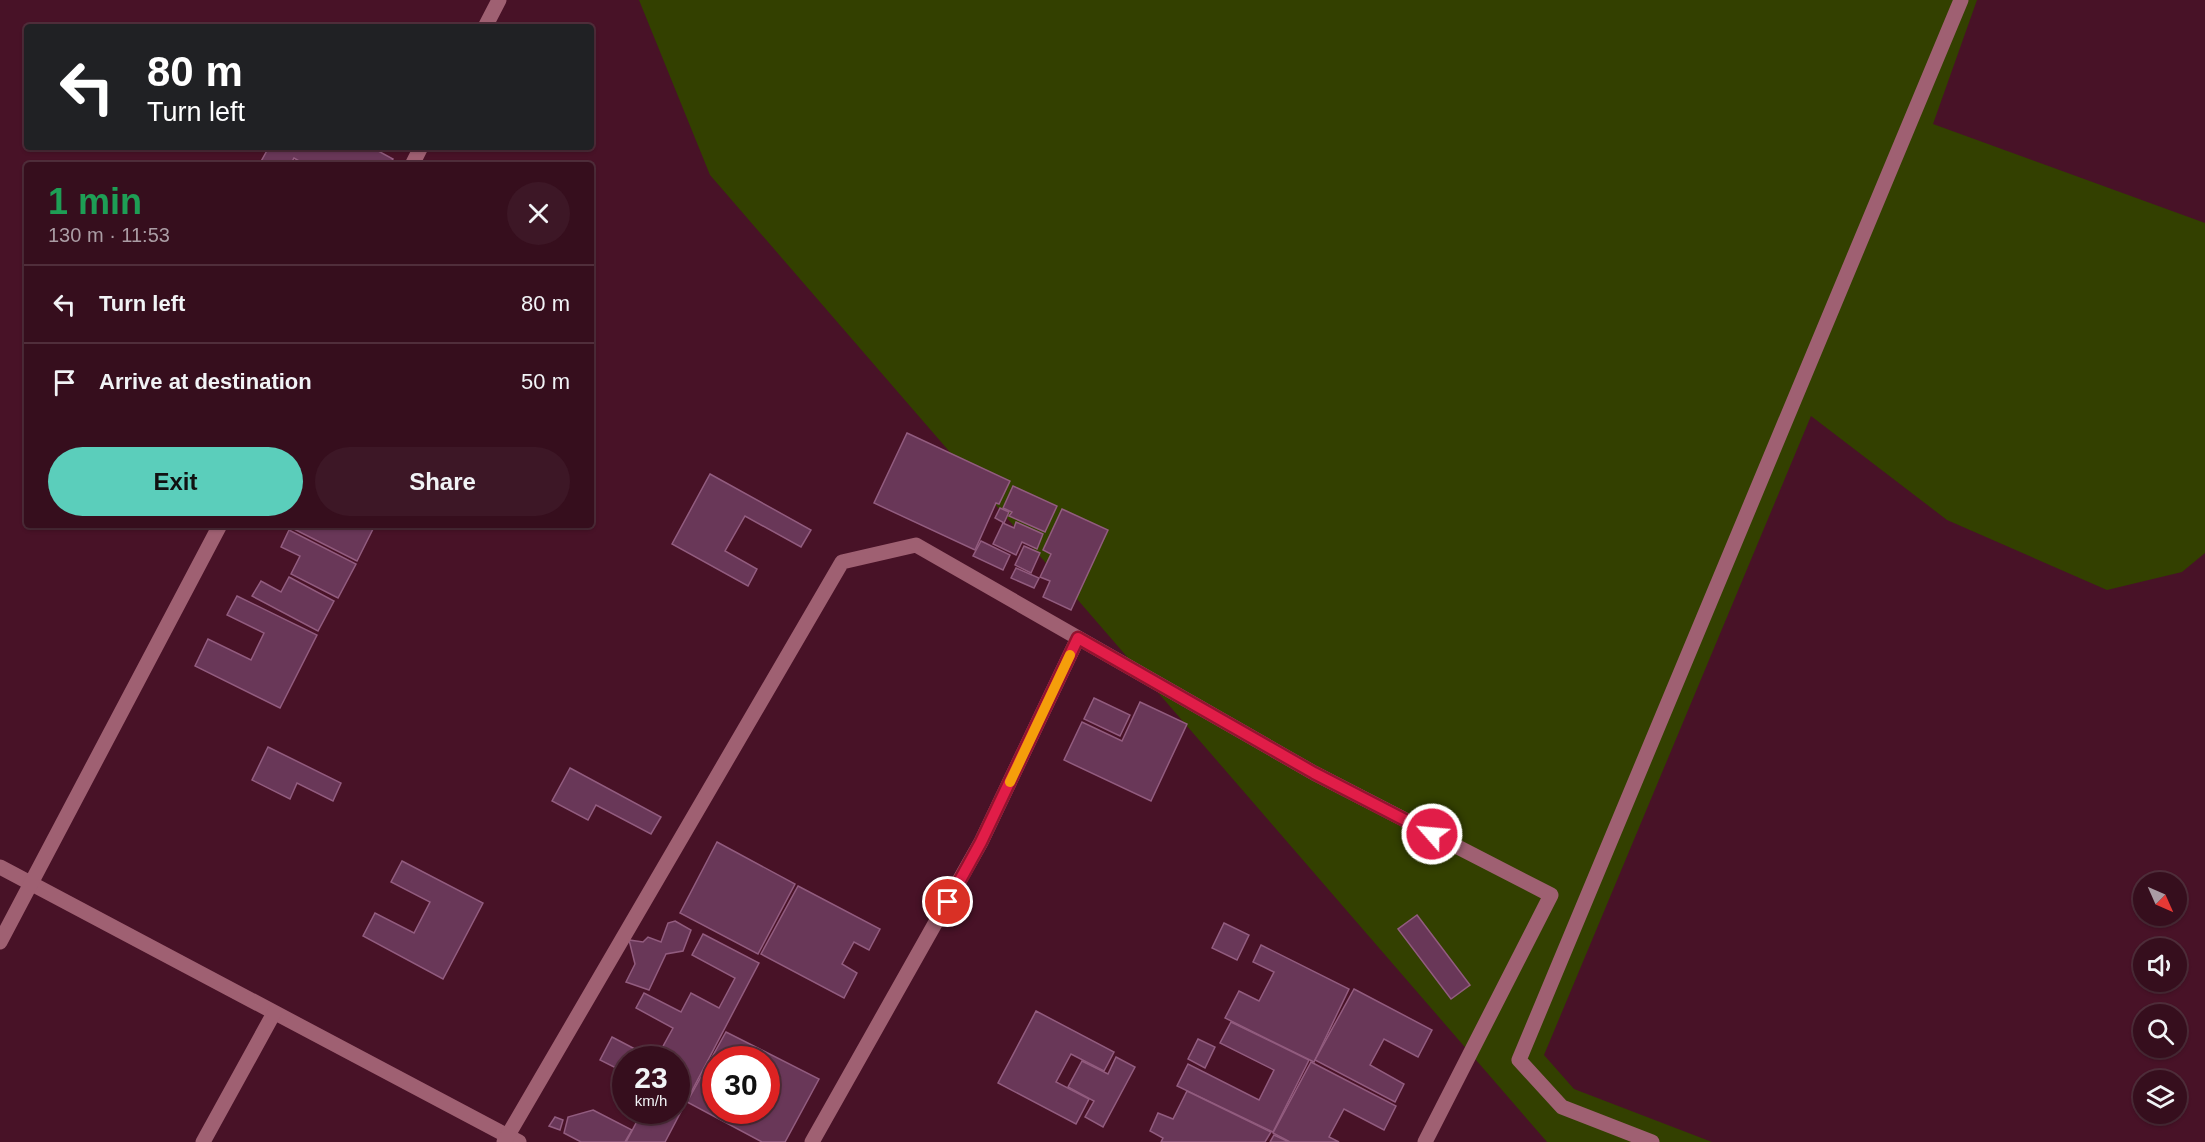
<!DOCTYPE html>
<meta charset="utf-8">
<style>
body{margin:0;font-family:Helvetica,sans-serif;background:#3d1726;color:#f1f3f6;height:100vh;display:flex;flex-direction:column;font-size:22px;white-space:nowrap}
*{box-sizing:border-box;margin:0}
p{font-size:20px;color:#aa9ca4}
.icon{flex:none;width:33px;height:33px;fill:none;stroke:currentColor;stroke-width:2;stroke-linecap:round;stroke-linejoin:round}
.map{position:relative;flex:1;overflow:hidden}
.drawer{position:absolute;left:24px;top:162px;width:570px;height:366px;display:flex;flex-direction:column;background:#360e1d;border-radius:6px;box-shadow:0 2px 4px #0004,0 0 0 2px #502e3b}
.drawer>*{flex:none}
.top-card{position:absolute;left:24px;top:24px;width:570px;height:126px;border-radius:6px;box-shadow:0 2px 4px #0004,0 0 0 2px #502e3b;background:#202124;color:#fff;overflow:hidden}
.needle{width:39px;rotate:135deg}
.fabs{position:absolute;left:2133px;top:872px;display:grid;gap:12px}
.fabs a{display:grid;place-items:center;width:54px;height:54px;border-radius:50%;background:#360e1d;box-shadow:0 2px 4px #0004,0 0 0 2px #502e3b;font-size:30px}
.speed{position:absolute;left:612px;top:1046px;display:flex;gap:12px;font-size:30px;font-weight:700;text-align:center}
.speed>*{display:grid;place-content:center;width:78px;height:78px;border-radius:50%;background:#360e1d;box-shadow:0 2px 4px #0004,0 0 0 2px #502e3b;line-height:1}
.speed small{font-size:15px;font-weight:400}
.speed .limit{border:9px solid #d22;background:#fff;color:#111}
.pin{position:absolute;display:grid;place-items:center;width:51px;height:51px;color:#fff;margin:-26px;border:3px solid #fff;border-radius:50%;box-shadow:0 2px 6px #0007}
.me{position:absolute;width:66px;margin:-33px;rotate:297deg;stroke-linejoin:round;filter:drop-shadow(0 0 4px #0008)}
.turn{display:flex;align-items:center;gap:21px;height:126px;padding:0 24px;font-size:27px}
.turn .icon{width:78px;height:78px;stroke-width:2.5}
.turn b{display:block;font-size:42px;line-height:51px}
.round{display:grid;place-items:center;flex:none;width:63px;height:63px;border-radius:32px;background:#3d1726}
.headline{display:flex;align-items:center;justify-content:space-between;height:102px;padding:0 24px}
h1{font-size:36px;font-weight:700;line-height:45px;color:#1e9e55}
.action{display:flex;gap:12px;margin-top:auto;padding:12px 24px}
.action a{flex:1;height:69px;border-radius:36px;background:#5bcebb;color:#111;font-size:24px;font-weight:700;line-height:69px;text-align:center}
.action a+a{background:#3d1726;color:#f1f3f6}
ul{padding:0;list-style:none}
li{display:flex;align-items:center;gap:18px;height:78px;padding:0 24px;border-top:2px solid #502e3b}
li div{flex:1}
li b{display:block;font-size:22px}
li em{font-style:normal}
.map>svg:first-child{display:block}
.green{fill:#334000}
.building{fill:#693758;stroke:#925c7f;stroke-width:1.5;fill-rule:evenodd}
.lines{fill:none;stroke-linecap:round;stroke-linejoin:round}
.street{stroke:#9f6072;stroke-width:15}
.route-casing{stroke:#92132f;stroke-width:15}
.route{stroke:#e11d48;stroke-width:10}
.slow{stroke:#f59e0b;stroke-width:10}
</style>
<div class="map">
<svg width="2205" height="1142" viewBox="0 0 2205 1142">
<rect width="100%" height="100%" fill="#481227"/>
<!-- green -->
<polygon class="green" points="639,0 1977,0 1933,124 2205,223 2205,553 2182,572 2107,590 1947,520 1811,416 1544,1055 1574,1089 1712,1142 1547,1142 710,175"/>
<!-- building -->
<g class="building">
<polygon points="269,147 371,147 393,159 389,165 306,165 294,158 290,165 259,165"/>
<polygon points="907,433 1010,481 999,504 996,503 975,550 874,503"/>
<polygon points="710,474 811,530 801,547 745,516 725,551 757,569 748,586 672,544"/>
<polygon points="1013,486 1057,506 1045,532 1009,516 1012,512 1003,508"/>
<polygon points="1000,508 1009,512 1004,523 995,518"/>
<polygon points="1062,509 1108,530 1071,610 1043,597 1050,581 1040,577 1051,554 1043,550"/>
<polygon points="1016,522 1043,534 1037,549 1022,542 1016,555 993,544 1003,523 1014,528"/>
<polygon points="286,525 375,525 357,561"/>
<polygon points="289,530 356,564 338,598 291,574 300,556 281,547"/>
<polygon points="981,541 1010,555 1003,570 973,556"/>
<polygon points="1024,546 1040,553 1031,573 1015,565"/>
<polygon points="1016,568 1039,578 1034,588 1011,578"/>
<polygon points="289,577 334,601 318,631 252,596 261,581 281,592"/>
<polygon points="237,596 317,635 280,708 195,666 208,639 251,660 264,633 227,615"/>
<polygon points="1094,698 1130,715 1120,736 1084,719"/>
<polygon points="1140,702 1187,724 1151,801 1064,760 1082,722 1122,741"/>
<polygon points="268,747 341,783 333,801 297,783 290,799 252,780"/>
<polygon points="570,768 661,817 651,834 596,805 588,820 552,801"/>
<polygon points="717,842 795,884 758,954 680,913"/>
<polygon points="402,861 483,903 443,979 363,936 375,913 414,933 430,902 391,882"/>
<polygon points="798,886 880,929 869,950 854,942 842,964 857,973 844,998 761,954"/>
<polygon points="1417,915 1470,985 1451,999 1398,929"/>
<polygon points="675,921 691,930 683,951 666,954 649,990 626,982 635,964 629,940 643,942 648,937 661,942 668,923"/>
<polygon points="1224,923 1249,935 1237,960 1212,948"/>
<polygon points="703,934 759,963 665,1142 626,1142 643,1110 676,1110 676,1059 656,1059 673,1028 636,1008 644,993 681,1012 691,993 719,1008 735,978 692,955"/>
<polygon points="1261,945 1349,989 1314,1062 1225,1018 1239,991 1259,1001 1274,972 1253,962"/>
<polygon points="1354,989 1432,1030 1418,1057 1384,1039 1370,1065 1404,1084 1395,1102 1315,1060"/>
<polygon points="1036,1011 1114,1052 1104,1071 1071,1054 1056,1082 1089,1099 1076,1124 998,1083"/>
<polygon points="1231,1022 1309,1060 1273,1132 1177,1086 1188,1064 1259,1100 1274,1070 1220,1043"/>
<path d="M726 1032 819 1079 785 1142H762L687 1102ZM716 1059H766V1110H716Z"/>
<polygon points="612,1037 654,1059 626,1059 626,1073 600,1060"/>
<polygon points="1198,1039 1215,1047 1205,1068 1188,1059"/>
<polygon points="1116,1057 1135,1067 1103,1127 1085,1117 1094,1101 1068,1087 1082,1061 1108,1074"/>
<polygon points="1311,1062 1396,1106 1384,1130 1344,1109 1329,1137 1339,1142 1290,1142 1273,1133"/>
<polygon points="1187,1091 1271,1132 1265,1142 1161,1142 1163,1138 1150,1131 1158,1113 1173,1119"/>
<polygon points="593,1110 632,1130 625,1142 581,1142 564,1133 568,1117"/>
<polygon points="555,1117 563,1120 560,1130 549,1126"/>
<polygon points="1274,1135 1289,1142 1270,1142"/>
</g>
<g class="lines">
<!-- street -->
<g class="street">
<polyline points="485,27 499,0"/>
<polyline points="412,165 421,147"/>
<polyline points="0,867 519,1142"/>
<polyline points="0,942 220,525"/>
<polyline points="203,1142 274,1013"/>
<polyline points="504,1142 842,562 916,545 1314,773 1551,895 1425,1142"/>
<polyline points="812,1142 981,842 1078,638"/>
<polyline points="1652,1142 1562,1107 1519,1060 1961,0"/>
</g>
</g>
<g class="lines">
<defs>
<polyline id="route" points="948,902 981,842 1078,638 1314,773 1432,834"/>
</defs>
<!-- route casing -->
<use href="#route" class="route-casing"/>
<!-- route -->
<use href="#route" class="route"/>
<!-- slow -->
<polyline class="slow" points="1010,782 1070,655"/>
</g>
</svg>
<div class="fabs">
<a><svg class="needle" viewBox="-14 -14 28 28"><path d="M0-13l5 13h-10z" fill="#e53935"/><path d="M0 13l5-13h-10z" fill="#aa9ca4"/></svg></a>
<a><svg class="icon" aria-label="sound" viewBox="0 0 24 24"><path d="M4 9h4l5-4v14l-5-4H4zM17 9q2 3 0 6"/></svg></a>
<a><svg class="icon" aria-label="search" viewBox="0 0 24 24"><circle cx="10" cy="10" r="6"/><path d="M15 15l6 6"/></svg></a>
<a><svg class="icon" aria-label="layers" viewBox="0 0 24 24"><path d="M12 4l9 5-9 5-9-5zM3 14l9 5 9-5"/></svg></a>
</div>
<div class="speed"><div>23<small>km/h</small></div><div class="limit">30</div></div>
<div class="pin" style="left:948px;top:902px;background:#d93025"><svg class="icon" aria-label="arrive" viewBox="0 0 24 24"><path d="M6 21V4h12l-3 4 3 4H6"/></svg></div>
<svg class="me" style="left:1432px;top:834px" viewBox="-20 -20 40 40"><circle r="17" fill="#e11d48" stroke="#fff" stroke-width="3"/><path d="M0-11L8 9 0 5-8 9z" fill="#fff"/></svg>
<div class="top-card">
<div class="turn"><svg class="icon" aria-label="left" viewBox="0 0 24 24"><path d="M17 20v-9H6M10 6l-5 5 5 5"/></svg><div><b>80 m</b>Turn left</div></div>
</div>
<section class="drawer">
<div class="headline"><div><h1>1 min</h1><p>130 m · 11:53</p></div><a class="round"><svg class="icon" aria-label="close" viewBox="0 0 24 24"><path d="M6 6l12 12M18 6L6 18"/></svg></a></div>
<ul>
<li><svg class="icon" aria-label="left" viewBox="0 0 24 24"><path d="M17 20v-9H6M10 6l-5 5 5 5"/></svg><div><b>Turn left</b></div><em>80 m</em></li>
<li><svg class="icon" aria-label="arrive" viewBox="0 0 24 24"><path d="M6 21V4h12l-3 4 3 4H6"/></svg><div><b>Arrive at destination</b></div><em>50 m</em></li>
</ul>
<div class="action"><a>Exit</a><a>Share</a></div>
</section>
</div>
